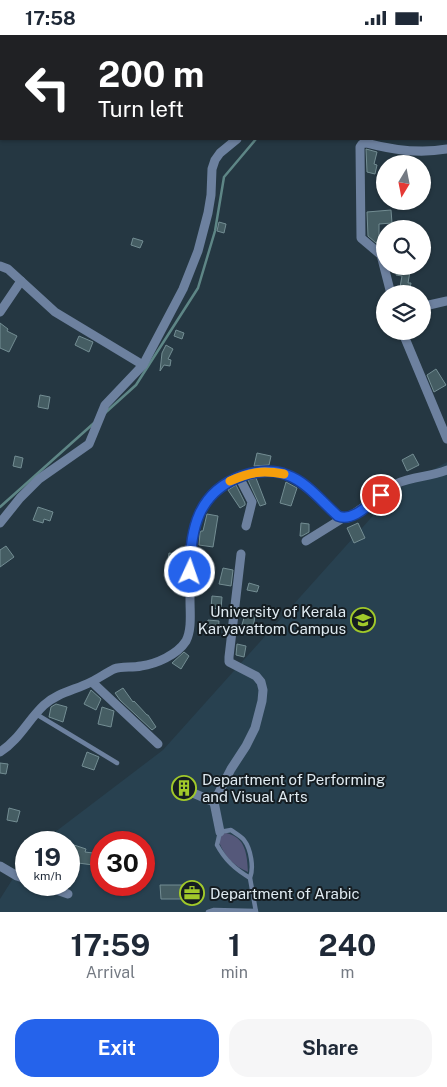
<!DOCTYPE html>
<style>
body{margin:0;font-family:"Public Sans",sans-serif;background:#f6f6f7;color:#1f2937;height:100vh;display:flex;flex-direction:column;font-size:19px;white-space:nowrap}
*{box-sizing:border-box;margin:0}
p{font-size:16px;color:#747a83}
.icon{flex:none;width:28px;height:28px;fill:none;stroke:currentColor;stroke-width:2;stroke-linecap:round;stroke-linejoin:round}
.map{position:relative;height:877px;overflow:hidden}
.sheet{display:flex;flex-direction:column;background:#fff;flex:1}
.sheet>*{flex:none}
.banner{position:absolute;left:0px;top:0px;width:448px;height:105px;box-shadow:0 1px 4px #0004;background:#202124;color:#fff;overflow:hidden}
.needle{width:32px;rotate:190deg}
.controls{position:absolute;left:376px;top:120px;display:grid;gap:10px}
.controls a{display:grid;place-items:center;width:55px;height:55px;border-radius:50%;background:#fff;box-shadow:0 1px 4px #0004;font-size:25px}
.speed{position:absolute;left:15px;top:796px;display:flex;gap:10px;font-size:25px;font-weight:700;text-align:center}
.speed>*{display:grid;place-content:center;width:65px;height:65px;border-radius:50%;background:#fff;box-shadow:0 1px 4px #0004;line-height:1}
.speed small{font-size:12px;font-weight:400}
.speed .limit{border:8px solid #d22;background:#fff;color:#111}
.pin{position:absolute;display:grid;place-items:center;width:42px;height:42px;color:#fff;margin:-21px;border:2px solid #fff;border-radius:50%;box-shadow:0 1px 5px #0007}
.me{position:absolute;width:55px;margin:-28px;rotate:3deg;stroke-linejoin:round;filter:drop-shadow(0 0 4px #0008)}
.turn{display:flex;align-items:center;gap:18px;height:105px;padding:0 15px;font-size:22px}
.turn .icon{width:65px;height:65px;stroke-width:2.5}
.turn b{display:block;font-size:35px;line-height:42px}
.eta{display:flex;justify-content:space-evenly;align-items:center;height:85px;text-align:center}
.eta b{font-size:30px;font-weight:700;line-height:35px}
.cta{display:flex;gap:10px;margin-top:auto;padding:10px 15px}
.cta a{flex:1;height:58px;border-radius:20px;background:#2563eb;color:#fff;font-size:20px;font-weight:700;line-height:58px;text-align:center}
.cta a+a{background:#f6f6f7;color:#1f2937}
.status{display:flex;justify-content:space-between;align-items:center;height:35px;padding:0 25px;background:#fff;direction:ltr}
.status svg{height:14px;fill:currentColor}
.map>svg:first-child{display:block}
.built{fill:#284150;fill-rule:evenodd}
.forest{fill:#55587a}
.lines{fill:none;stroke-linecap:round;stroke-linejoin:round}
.stream{stroke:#5e8686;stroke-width:2.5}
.building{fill:#455d63;stroke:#738d93}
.lane{stroke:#6d819f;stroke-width:4.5}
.street{stroke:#6d819f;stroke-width:9}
.route-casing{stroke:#184099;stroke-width:12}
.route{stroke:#2563eb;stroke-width:9}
.slow{stroke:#f59e0b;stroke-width:9}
.labels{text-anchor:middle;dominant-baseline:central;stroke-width:4;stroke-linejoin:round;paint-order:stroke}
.poi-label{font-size:15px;fill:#dfeaf1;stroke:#151d22;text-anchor:start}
</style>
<div class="status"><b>17:58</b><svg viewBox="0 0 49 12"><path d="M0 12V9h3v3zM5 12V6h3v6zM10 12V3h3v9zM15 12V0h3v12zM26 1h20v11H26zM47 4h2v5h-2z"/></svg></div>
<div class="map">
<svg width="447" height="877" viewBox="0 0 447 877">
<rect width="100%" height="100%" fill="#253742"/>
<!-- built -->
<path class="built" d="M447 427V877H0V864L26 823V850H69V808L42 807 163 715 396 455ZM101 808H144V850H101Z"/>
<!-- forest -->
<path class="forest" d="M226 798C246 802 247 820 248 837 234 831 225 822 219 807L221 799Z"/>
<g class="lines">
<!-- stream -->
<g class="stream">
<polyline points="301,1 302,0"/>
<polyline points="105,378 136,350 198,253 215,196 224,142 256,104"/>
<polyline points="0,472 94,388"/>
</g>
</g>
<!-- building -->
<g class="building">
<polygon points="366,114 377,117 374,129 377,130 375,139 367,137"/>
<polygon points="391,175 392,188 379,189 379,208 376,208 368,201 367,177"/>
<polygon points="219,187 226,189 224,198 217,196"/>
<polygon points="133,203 143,206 140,213 131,210"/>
<polygon points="398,231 411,231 408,248 411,248 409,259 399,258 402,241 396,240"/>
<polygon points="0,288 8,294 7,296 17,301 9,317 0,313"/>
<polygon points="176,295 184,298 182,304 174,301"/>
<polygon points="79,301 93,307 89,317 75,310"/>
<polygon points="166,310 173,314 168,324 171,325 170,331 164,330 160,336 162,318"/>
<polygon points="436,334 446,350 434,357 427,340"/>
<polygon points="40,360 50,362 48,374 38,372"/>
<polygon points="257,418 271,421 269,430 254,431"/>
<polygon points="413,419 419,430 407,436 402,425"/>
<polygon points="15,421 23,423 21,433 13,431"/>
<polygon points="256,443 266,469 260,471 248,445"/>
<polygon points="286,447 297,453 291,471 280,468"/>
<polygon points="236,450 245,468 245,470 240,473 228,455"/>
<polygon points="38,472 53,477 50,486 44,484 43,488 33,485"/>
<polygon points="207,479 218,481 213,512 199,510 200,498 201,496 203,496"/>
<polygon points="301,488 309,489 309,497 302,501 300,501"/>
<polygon points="358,488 365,503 354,508 347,493"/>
<polygon points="6,511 14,522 0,532 0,515"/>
<polygon points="169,518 184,520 183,535 167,533"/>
<polygon points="223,533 233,535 231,551 219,549"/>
<polygon points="249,548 259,551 257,557 247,555"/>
<polygon points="212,561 222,562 221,574 211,573"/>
<polygon points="245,579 255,581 253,593 242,590"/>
<polygon points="208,585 219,586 218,600 207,599"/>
<polygon points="237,609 246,611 244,622 236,620"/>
<polygon points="184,617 189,621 181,634 172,628"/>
<polygon points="123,653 133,667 134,666 147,680 148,680 156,692 152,695 120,665 115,658"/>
<polygon points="91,655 101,664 96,675 84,669"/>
<polygon points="56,669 67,672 63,687 49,682 51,672"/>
<polygon points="102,672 114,676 111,692 98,689"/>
<polygon points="87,717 99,722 94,735 82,731"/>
<polygon points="0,728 8,729 6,739 0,738"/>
<polygon points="185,742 188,754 187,759 190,763 183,765 177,744"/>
<polygon points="9,773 20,776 17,787 7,785"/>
<polygon points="71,809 86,814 85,817 101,819 101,831 78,828 69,848 69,815"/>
<polygon points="160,850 202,850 202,864 161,864"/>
</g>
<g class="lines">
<!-- lane -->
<g class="lane">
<polyline points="36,679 117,728"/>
<path d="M250 843C235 834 225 825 217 810L220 797 231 795C235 798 241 801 244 805 251 814 254 833 250 843L256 877"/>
<polyline points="208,877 214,875 256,876"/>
</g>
<!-- street -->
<g class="street">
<polyline points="288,1 290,0"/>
<polyline points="0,23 1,24"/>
<polyline points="0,231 8,234 55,277 143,330"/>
<path d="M391 259 381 220 361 203 360 112 362 109 366 108C393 115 419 119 447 114"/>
<polyline points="429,270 447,266"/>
<polyline points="0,277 21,246"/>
<polyline points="402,296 447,404"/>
<polyline points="239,442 252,467 246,491"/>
<polyline points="0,488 20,463 39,444 89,409 105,370 143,330 183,254 198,216 208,178 211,160 212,134 215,125 220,118 237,104"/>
<polyline points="306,506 343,483"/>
<polyline points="92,647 158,709"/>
<path d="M0 717C19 705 28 685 44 670 57 658 75 655 91 647 99 643 106 638 114 634 122 631 132 633 141 631 156 629 177 620 186 606 192 594 190 578 190 565 190 522 187 466 233 445 239 442 247 438 254 437 285 431 305 450 326 470 333 476 338 483 348 483L396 449C412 441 431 442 447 435"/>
<polyline points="193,758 214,767"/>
<polyline points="220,797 214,767 231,734 246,711 255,693 262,666 263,655 261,647 256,641 229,627 229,622 241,519"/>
<polyline points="0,831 17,841 26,844"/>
<polyline points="42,850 68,859"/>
</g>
</g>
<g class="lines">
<defs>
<path id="route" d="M190 537C190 494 198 457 242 441 257 436 273 434 287 440 307 447 322 467 338 481 353 487 369 469 381 460"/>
</defs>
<!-- route casing -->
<use href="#route" class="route-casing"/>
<!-- route -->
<use href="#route" class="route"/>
<!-- slow -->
<path class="slow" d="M230 446C250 437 262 435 284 439"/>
</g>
<!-- icons -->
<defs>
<symbol id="university-ring" viewBox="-11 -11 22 22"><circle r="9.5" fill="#151d22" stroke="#a1c92a" stroke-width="1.5"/><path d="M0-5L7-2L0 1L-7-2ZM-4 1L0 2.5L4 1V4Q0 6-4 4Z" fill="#a1c92a"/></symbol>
<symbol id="building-ring" viewBox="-11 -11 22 22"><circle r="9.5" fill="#151d22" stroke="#a1c92a" stroke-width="1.5"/><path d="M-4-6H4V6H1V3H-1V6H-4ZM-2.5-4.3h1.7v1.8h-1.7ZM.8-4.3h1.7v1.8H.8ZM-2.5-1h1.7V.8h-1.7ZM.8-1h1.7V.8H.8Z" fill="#a1c92a"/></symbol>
<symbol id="office-ring" viewBox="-11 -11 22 22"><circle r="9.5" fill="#151d22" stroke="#a1c92a" stroke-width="1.5"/><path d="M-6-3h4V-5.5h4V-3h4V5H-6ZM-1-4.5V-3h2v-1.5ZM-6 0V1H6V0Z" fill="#a1c92a"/></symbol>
</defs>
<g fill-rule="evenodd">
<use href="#university-ring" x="349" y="571" width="28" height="28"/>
<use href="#building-ring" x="170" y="739" width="28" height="28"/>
<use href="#office-ring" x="178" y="844" width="28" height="28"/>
</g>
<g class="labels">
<!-- poi labels -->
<g class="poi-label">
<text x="346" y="576" text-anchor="end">University of Kerala<tspan x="346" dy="17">Karyavattom Campus</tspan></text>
<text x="202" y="744">Department of Performing<tspan x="202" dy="17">and Visual Arts</tspan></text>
<text x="210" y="858">Department of Arabic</text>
</g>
</g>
</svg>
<div class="controls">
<a><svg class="needle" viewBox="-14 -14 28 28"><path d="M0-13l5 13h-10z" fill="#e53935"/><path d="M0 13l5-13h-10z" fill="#747a83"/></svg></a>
<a><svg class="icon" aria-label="search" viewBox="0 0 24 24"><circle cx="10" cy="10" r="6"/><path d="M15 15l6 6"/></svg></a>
<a><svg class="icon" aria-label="layers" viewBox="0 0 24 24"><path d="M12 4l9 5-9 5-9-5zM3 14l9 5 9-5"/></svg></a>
</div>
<div class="speed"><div>19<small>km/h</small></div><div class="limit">30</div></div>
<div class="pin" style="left:381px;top:460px;background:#d93025"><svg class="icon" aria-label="arrive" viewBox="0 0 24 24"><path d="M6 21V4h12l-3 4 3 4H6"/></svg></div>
<svg class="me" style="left:190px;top:537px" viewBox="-20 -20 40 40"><circle r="17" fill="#2563eb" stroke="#fff" stroke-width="3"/><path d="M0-11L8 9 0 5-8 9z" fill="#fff"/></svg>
<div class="banner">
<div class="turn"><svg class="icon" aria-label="left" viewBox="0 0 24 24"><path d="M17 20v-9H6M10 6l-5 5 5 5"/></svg><div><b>200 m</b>Turn left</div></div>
</div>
</div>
<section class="sheet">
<div class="eta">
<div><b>17:59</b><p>Arrival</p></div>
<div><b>1</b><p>min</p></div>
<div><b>240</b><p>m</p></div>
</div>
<div class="cta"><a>Exit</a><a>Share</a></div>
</section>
